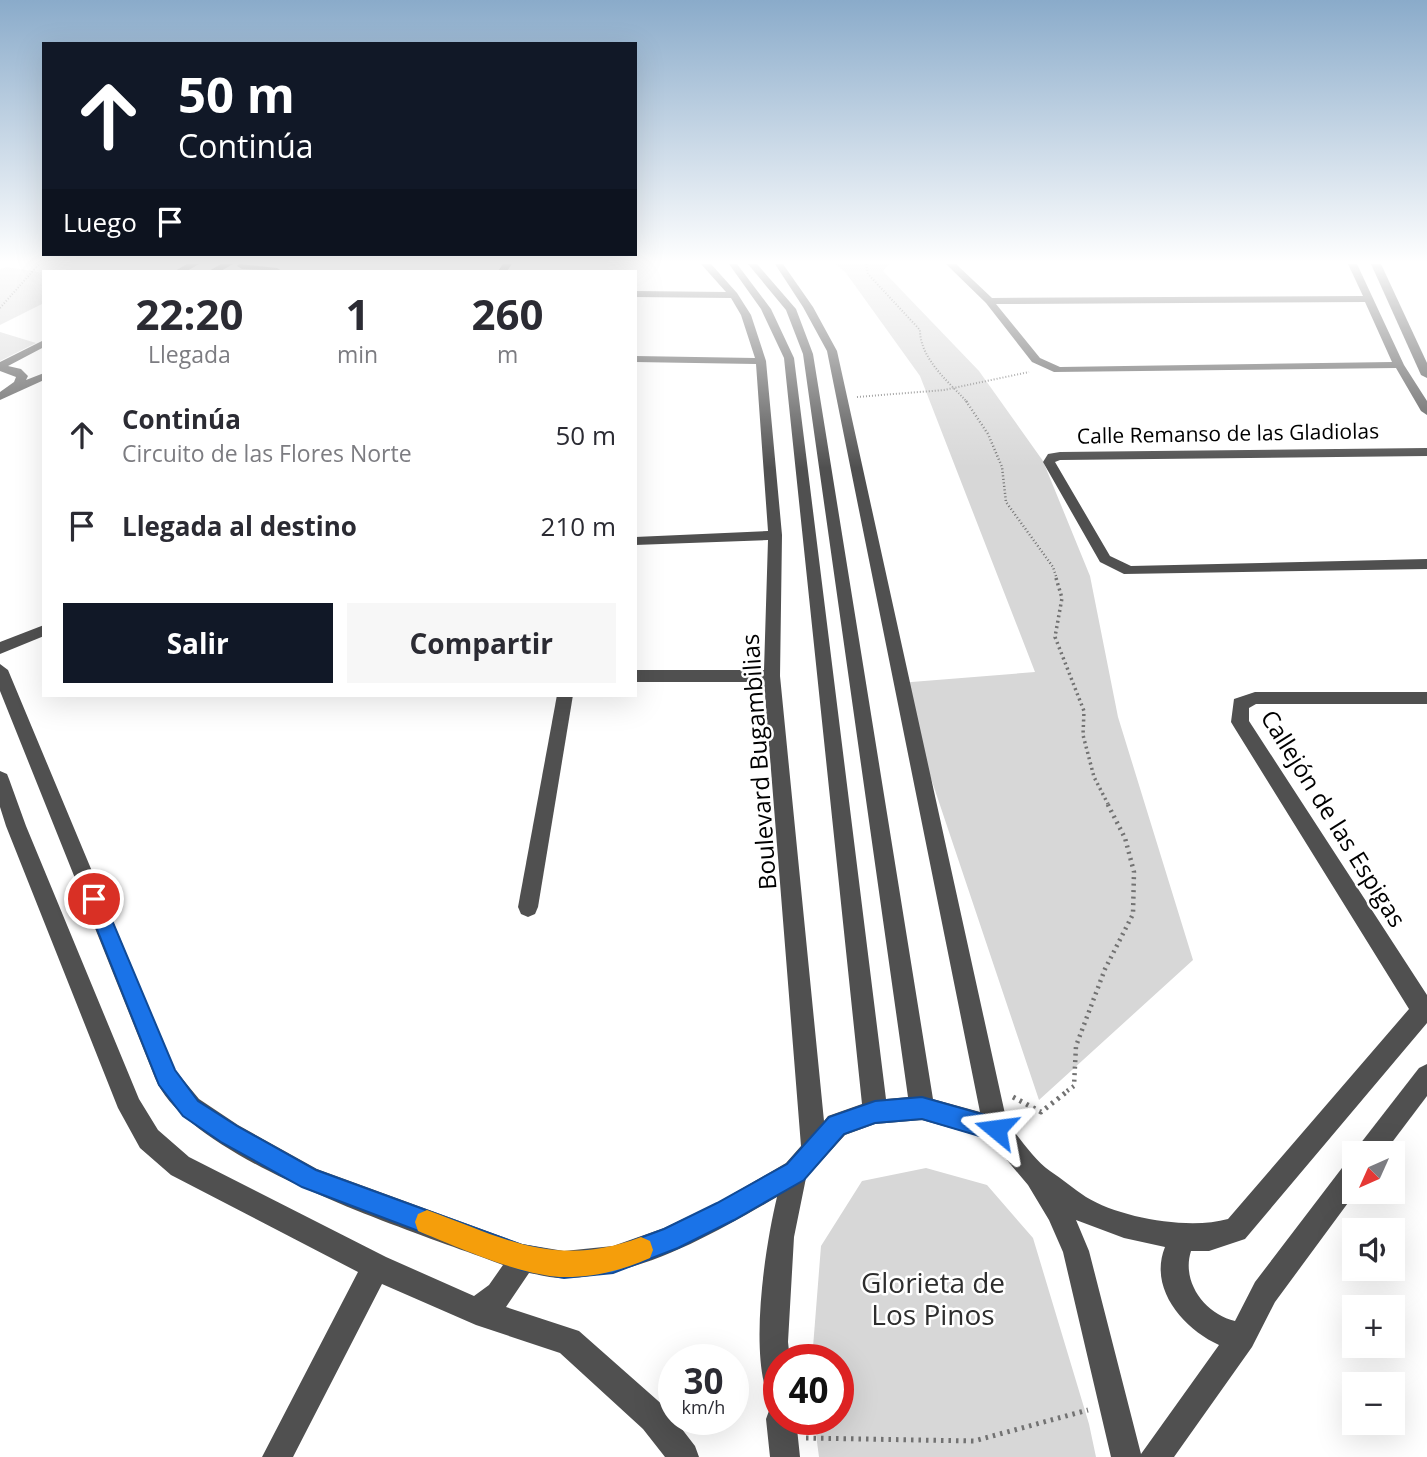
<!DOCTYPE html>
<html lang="es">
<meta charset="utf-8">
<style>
body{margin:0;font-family:"Open Sans",sans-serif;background:#f7f7f7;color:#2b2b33;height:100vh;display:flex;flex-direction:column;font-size:26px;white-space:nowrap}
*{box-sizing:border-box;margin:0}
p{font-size:23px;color:#7c7c81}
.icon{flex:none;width:38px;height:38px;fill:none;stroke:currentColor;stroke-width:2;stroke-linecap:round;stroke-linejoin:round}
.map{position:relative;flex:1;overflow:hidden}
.side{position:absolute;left:42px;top:270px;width:595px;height:427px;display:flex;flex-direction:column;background:#fff;border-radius:0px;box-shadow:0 7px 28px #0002}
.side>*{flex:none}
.top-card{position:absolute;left:42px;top:42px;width:595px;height:214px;border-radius:0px;box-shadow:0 7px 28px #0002;background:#111827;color:#fff;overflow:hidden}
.needle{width:46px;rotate:225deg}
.buttons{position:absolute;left:1342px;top:1141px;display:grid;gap:14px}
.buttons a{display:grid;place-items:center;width:63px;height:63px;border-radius:0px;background:#fff;box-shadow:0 7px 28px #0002;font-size:35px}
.speed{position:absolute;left:658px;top:1344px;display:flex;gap:14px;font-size:35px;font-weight:700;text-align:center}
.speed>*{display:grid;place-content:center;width:91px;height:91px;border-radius:50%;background:#fff;box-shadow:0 7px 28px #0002;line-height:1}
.speed small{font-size:18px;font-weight:400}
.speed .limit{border:10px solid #d22;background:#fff;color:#111}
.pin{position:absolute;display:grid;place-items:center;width:60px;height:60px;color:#fff;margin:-30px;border:4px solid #fff;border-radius:50%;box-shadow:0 2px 7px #0007}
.me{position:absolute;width:77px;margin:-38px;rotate:286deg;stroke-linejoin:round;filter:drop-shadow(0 0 5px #0008)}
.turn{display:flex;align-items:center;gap:24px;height:147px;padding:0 21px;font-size:32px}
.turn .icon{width:91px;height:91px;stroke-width:2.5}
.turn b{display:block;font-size:49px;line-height:60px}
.then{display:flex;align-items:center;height:66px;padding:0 21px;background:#0003;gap:14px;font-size:26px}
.eta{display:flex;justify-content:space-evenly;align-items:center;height:119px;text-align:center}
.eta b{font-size:42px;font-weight:700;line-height:49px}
.cta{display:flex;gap:14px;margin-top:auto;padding:14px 21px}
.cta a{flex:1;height:80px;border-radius:0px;background:#111827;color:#fff;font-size:28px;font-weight:700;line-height:80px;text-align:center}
.cta a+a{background:#f7f7f7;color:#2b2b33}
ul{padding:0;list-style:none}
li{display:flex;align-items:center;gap:21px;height:91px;padding:0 21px}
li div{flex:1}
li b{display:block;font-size:26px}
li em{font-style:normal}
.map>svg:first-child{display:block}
.green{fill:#d7d7d7}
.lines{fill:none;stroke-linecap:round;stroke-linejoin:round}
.path-far4{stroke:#727272;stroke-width:2;stroke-dasharray:1 2;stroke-linecap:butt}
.path-far3{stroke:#727272;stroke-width:2.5;stroke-dasharray:1 2.5;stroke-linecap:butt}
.path-far2{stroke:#727272;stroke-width:3.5;stroke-dasharray:2 3.5;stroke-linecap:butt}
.path-far1{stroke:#727272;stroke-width:4.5;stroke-dasharray:2 4.5;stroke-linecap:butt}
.path{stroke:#727272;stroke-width:5;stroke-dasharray:2.5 5;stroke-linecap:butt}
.minor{fill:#505050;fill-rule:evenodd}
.route{fill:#1a73e8;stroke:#114b97;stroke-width:2}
.slow{fill:#f59e0b}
.labels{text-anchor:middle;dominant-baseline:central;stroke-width:5;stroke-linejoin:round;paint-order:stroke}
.far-street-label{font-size:21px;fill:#000;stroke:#fff}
.street-label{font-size:24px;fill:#000;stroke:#fff}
.near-park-label{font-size:28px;fill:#2e2e2e;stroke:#fff}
</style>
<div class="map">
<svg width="1427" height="1457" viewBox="0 0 1427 1457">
<rect width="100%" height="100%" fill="#fff"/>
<!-- green -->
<g class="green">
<polygon points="836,264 889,264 883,271 979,371 1043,461 1090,576 1118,717 1193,960 1039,1100 899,683 1035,672 920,376 846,273"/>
<polygon points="7,267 44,273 44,303 0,325 0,269"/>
<polygon points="0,332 36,343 0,361"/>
<polygon points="926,1168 987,1185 1033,1238 1089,1424 1096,1457 819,1457 814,1419 838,1419 838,1360 812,1360 821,1246 862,1181"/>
</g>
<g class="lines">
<!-- path-far4 -->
<g class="path-far4">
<path d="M866 264 868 274 920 330C920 359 949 382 968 403"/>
<polyline points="0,308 39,264"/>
<polyline points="857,397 944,390 1029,372"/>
</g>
<!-- path-far3 -->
<polyline class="path-far3" points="966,401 988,434 1002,467 1006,502 1053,567 1057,579"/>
<!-- path-far2 -->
<polyline class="path-far2" points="1056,578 1062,598 1055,637 1084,711 1083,735 1094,777 1108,804"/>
<!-- path-far1 -->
<polyline class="path-far1" points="1067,1091 1074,1086 1076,1046 1105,969 1133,914 1134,872 1125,838 1107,803"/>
<!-- path -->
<g class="path">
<polyline points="1013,1097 1041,1112 1069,1090"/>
<polyline points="806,1438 974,1441 1088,1410"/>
</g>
<!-- minor -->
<g class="minor">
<polygon points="187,264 199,264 187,271 175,271"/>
<polygon points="221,264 233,264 221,271 209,271"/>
<polygon points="239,264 277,268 282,271 242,269 237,266"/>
<polygon points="503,264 512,264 507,271 498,271"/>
<path d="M701 264H711L737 293 751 315 766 361 782 535 780 676 824 1121 828 1116 862 1104 784 358 761 309 729 264H737L771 309 794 358 886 1099 908 1097 803 354 786 310 748 264H757L796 309 813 354 933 1099 980 1112 827 351 803 307 775 264H783L813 307 837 351 1007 1123C1020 1138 1034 1160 1050 1171 1062 1179 1074 1189 1086 1197 1120 1218 1189 1230 1228 1219L1409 1009 1234 727 1231 722 1234 699 1255 692H1427V704H1256L1249 708V721L1427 995V1023L1245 1239 1209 1251H1191C1181 1282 1205 1314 1235 1321L1255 1282 1345 1164 1354 1160 1356 1192 1275 1302 1252 1347 1174 1457H1111L1063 1252 1049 1220 1028 1185 989 1139 922 1120 875 1124 845 1135 806 1178 794 1237 788 1342 790 1360H779V1404L769 1399C749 1352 765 1247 777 1197 713 1234 641 1276 566 1278 554 1279 541 1275 529 1273L506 1307 579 1331 665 1407 695 1446 699 1457H665L643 1429 560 1353 476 1325 382 1284 293 1457H262L358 1272 171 1175 140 1148 118 1108 6 826 0 807V771L7 774 9 779 26 826 139 1099 158 1130 189 1157 386 1257 474 1296 489 1285 503 1265C419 1233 190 1162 155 1078L0 691V664L8 670 175 1070 199 1099 238 1125 317 1169 522 1244 564 1251 613 1246 664 1228 717 1203 786 1163 801 1146 764 682H635V670H764L768 540 635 545V537L768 531 756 364 635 362V356L755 358 741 315 731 298 635 297V291L726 292ZM1076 1220 1124 1238 1165 1247C1148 1289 1184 1329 1219 1345L1141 1454 1089 1251Z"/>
<path d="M946 264H956L992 298 1363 296 1348 264H1357L1404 365 1427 401V415L1421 411 1396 368 1054 372 1032 362 986 303ZM1365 302 1392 362 1060 367 1040 358 996 304Z"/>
<polygon points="1371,264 1381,264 1427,363 1427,378 1421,375"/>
<polygon points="44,340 44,347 8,366 21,369 28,376 26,380 44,373 44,380 0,400 0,392 14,382 16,377 0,371 0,362"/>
<polygon points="1427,448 1427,456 1060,460 1055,462 1110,556 1131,566 1427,559 1427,569 1124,574 1100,562 1043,462 1048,454 1060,452"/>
<polygon points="44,625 44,636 0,654 0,642"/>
<polygon points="557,695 573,695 538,907 535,914 528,917 521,914 518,907"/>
<polygon points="1427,1064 1427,1096 1384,1153 1357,1153 1360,1144 1419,1068"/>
<polygon points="779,1405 779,1419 796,1419 800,1457 770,1457 766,1419 770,1408"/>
</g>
</g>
<!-- sky -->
<linearGradient id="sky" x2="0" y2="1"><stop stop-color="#8aabca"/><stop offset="0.56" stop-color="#fff"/><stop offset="1" stop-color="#fff" stop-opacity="0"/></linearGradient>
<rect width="1427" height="468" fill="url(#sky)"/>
<!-- route -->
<polygon class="route" points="94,891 101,893 103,899 175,1070 198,1101 237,1126 316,1170 522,1245 564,1253 613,1248 664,1229 717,1203 787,1164 829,1117 875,1101 922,1097 996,1118 1004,1121 1007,1129 1004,1137 996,1141 922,1119 875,1123 844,1134 804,1180 734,1220 678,1248 613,1273 564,1278 522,1270 302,1187 221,1142 183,1116 159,1085 85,899 87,893"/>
<!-- slow -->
<path class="slow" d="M427 1210C506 1239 556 1269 641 1237L650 1241 653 1250 650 1258C623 1270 596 1277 566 1277 526 1278 457 1247 418 1231L415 1222 418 1214Z"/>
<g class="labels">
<!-- far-street labels -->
<g class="far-street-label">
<text transform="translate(1228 433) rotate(-1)">Calle Remanso de las Gladiolas</text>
</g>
<!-- street labels -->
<g class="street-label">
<text transform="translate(758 762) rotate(-94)">Boulevard Bugambilias</text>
<text transform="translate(1334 818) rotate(58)">Callejón de las Espigas</text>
</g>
<!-- near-park labels -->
<g class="near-park-label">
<text x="933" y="1282">Glorieta de<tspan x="933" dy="32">Los Pinos</tspan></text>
</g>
</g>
</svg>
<div class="buttons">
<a><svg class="needle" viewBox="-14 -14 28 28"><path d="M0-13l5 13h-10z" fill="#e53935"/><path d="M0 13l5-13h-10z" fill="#7c7c81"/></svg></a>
<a><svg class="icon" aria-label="sound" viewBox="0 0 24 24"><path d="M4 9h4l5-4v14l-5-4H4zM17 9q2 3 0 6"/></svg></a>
<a>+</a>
<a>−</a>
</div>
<div class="speed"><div>30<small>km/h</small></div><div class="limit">40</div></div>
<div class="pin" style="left:94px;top:899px;background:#d93025"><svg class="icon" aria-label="arrive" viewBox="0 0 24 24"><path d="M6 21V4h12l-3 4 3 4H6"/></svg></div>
<svg class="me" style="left:996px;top:1129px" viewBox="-20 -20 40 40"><path d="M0-17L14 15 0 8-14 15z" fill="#1a73e8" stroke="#fff" stroke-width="4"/></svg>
<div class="top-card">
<div class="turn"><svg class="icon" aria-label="ahead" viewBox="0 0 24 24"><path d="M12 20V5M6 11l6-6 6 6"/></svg><div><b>50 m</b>Continúa</div></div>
<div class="then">Luego<svg class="icon" aria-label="arrive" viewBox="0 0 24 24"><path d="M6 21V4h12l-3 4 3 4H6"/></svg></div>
</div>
<section class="side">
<div class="eta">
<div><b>22:20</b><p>Llegada</p></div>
<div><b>1</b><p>min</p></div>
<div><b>260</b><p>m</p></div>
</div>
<ul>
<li><svg class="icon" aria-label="ahead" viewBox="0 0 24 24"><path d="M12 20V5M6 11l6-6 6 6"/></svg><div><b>Continúa</b><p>Circuito de las Flores Norte</p></div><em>50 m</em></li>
<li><svg class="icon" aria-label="arrive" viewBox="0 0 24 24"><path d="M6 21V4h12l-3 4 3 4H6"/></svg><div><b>Llegada al destino</b></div><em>210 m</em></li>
</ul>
<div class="cta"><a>Salir</a><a>Compartir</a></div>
</section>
</div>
